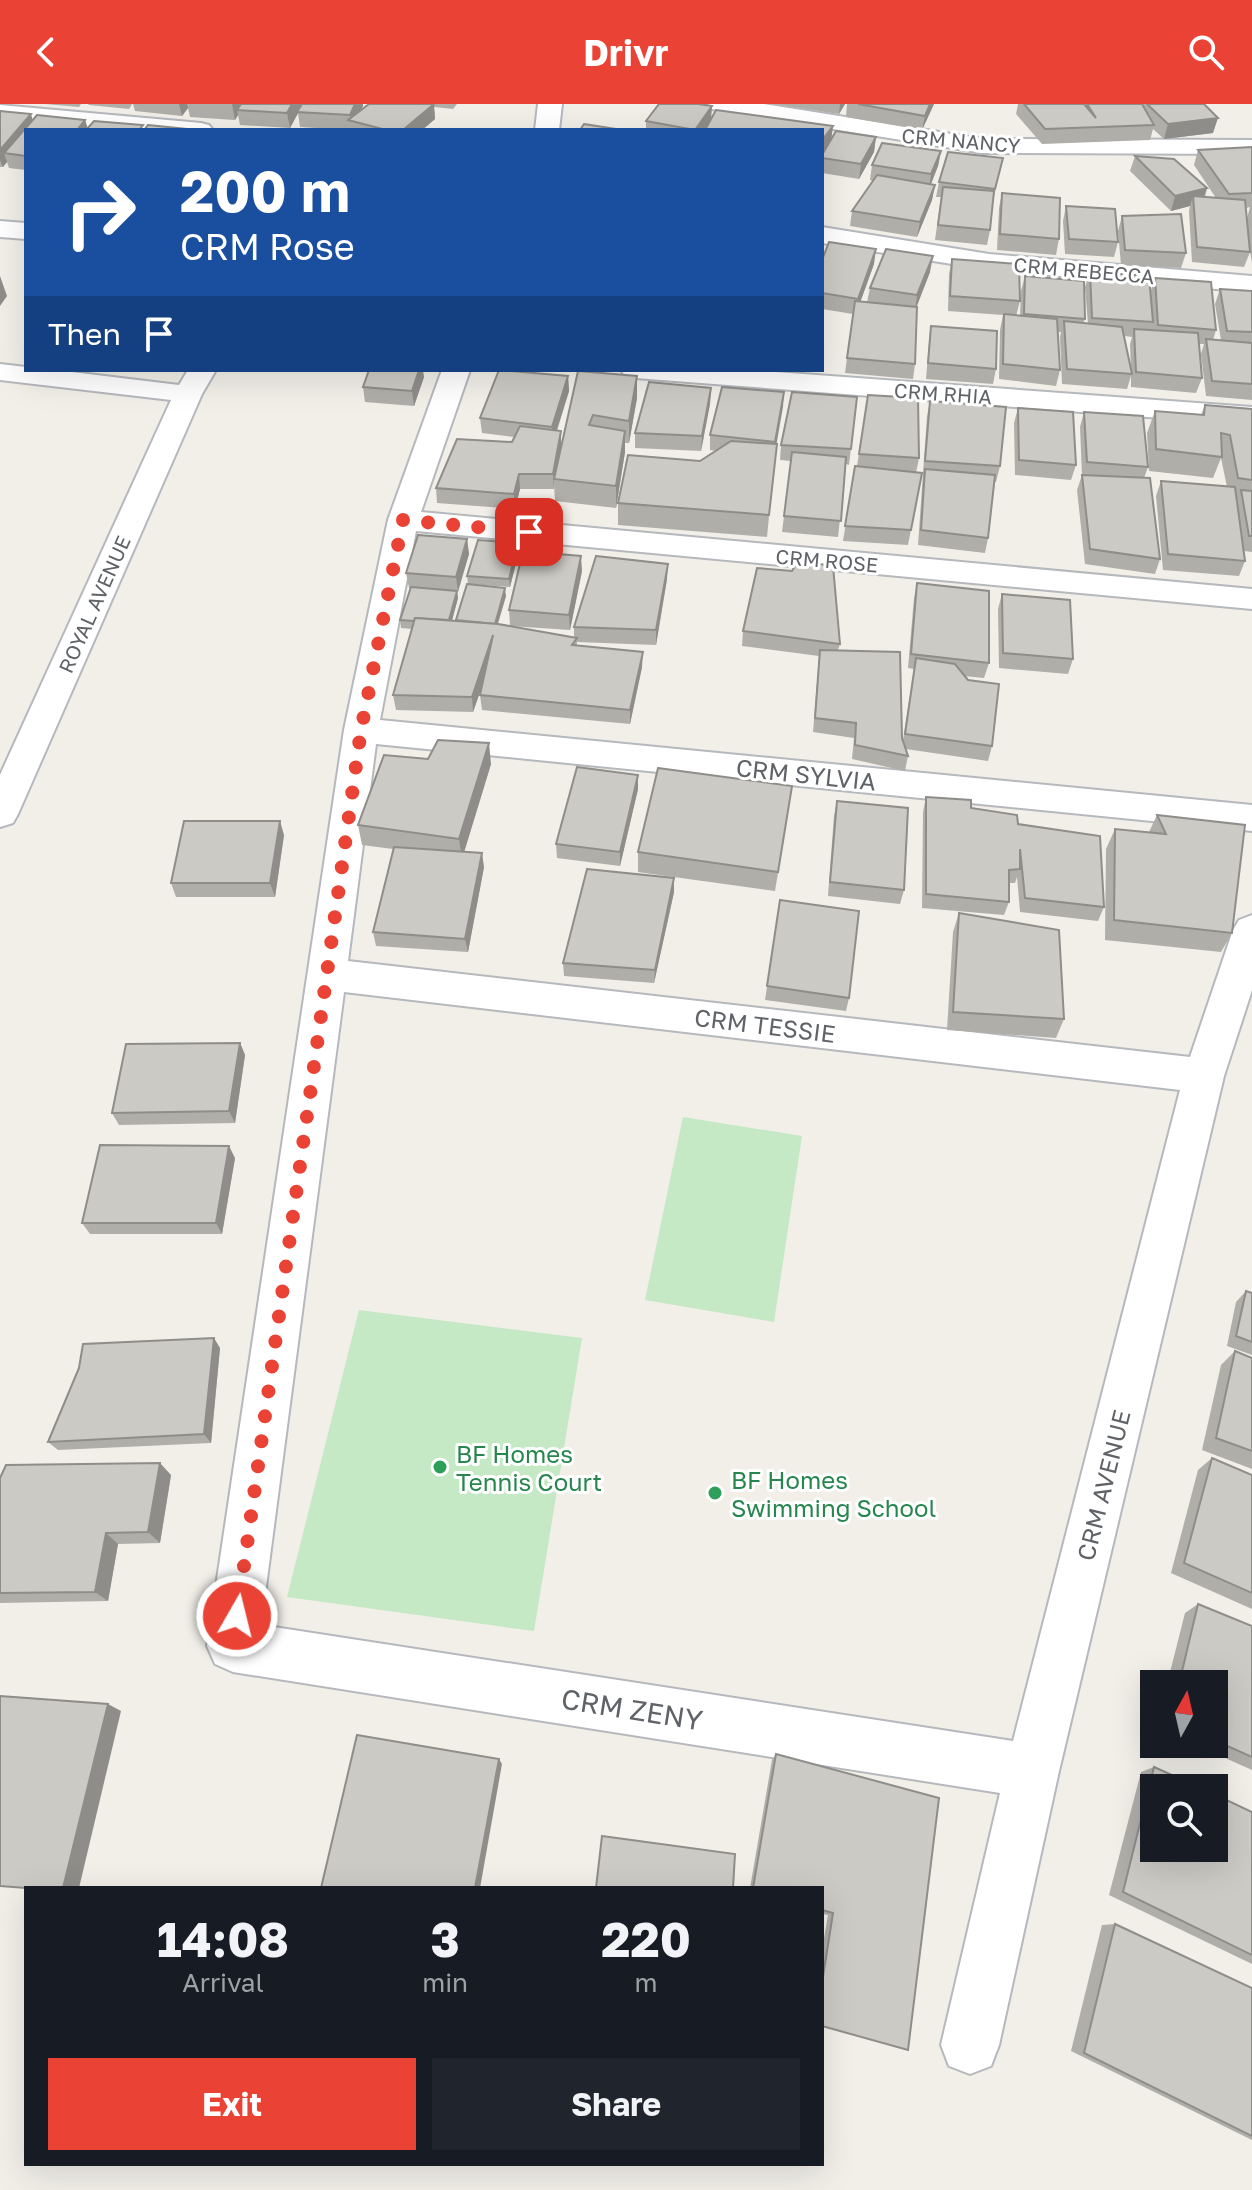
<!DOCTYPE html>
<style>
body{margin:0;font-family:"Golos Text",sans-serif;background:#20242c;color:#f1f3f6;height:100vh;display:flex;flex-direction:column;font-size:30px;white-space:nowrap}
*{box-sizing:border-box;margin:0}
p{font-size:26px;color:#9ea1a6}
.icon{flex:none;width:44px;height:44px;fill:none;stroke:currentColor;stroke-width:2;stroke-linecap:round;stroke-linejoin:round}
.map{position:relative;flex:1;overflow:hidden}
.panel{position:absolute;left:24px;top:1782px;width:800px;height:280px;display:flex;flex-direction:column;background:#171b24;border-radius:0px;box-shadow:0 8px 32px #0002}
.panel>*{flex:none}
.top-card{position:absolute;left:24px;top:24px;width:800px;height:244px;border-radius:0px;box-shadow:0 8px 32px #0002;background:#1a4fa0;color:#fff;overflow:hidden}
.needle{width:52px;rotate:8deg}
.buttons{position:absolute;left:1140px;top:1566px;display:grid;gap:16px}
.buttons a{display:grid;place-items:center;width:88px;height:88px;border-radius:0px;background:#171b24;box-shadow:0 8px 32px #0002;font-size:40px}
.pin{position:absolute;display:grid;place-items:center;width:68px;height:68px;color:#fff;margin:-34px;border-radius:16px;box-shadow:0 4px 12px #0006}
.me{position:absolute;width:88px;margin:-44px;rotate:8deg;stroke-linejoin:round;filter:drop-shadow(0 0 6px #0008)}
.turn{display:flex;align-items:center;gap:28px;height:168px;padding:0 24px;font-size:36px}
.turn .icon{width:104px;height:104px;stroke-width:2.5}
.turn b{display:block;font-size:56px;line-height:68px}
.then{display:flex;align-items:center;height:76px;padding:0 24px;background:#0003;gap:16px;font-size:30px}
.eta{display:flex;justify-content:space-evenly;align-items:center;height:136px;text-align:center}
.eta b{font-size:48px;font-weight:700;line-height:56px}
.primary-button{display:flex;gap:16px;margin-top:auto;padding:16px 24px}
.primary-button a{flex:1;height:92px;border-radius:0px;background:#ea4335;color:#fff;font-size:32px;font-weight:700;line-height:92px;text-align:center}
.primary-button a+a{background:#20242c;color:#f1f3f6}
header{display:flex;justify-content:space-between;align-items:center;height:104px;padding:0 24px;background:#ea4335;color:#fff;font-size:36px;font-weight:700}
.map>svg:first-child{display:block}
.green{fill:#c5e8c5}
.lines{fill:none;stroke-linecap:round;stroke-linejoin:round}
.minor-casing{stroke:#b5b8bc;stroke-width:4}
.minor{fill:#fff;fill-rule:evenodd}
.wall{fill:#afaea9;fill-rule:evenodd}
.shaded-wall{fill:#8f8d8a}
.building{fill:#cccac5;stroke:#8f8d8a;stroke-width:2}
.route{stroke:#ea4335;stroke-width:14;stroke-dasharray:0 25.2}
.leisure-dot{fill:#2e9e5b;stroke:#fff;stroke-width:3}
.labels{text-anchor:middle;dominant-baseline:central;stroke-width:6;stroke-linejoin:round;paint-order:stroke}
.far-street-label{font-size:20px;fill:#5f6368;stroke:#fff}
.street-label{font-size:24px;fill:#5f6368;stroke:#fff}
.leisure-label{font-size:24px;fill:#27864d;stroke:#fff;text-anchor:start}
.near-street-label{font-size:28px;fill:#5f6368;stroke:#fff}
</style>
<header><svg class="icon" aria-label="back" viewBox="0 0 24 24"><path d="M15 5l-7 7 7 7"/></svg>Drivr<svg class="icon" aria-label="search" viewBox="0 0 24 24"><circle cx="10" cy="10" r="6"/><path d="M15 15l6 6"/></svg></header>
<div class="map">
<svg width="1252" height="2086" viewBox="0 0 1252 2086">
<rect width="100%" height="100%" fill="#f1efe8"/>
<!-- green -->
<g class="green">
<polygon points="683,1013 802,1032 774,1218 645,1196"/>
<polygon points="359,1206 582,1234 534,1527 287,1493"/>
</g>
<g class="lines">
<defs>
<g id="minor">
<polygon points="538,0 562,0 559,26 535,26"/>
<polygon points="708,0 764,0 983,35 1252,36 1252,50 983,49 720,7 712,5"/>
<polygon points="0,1 201,19 209,21 213,26 123,26 0,15"/>
<polygon points="0,117 26,119 26,135 0,133"/>
<polygon points="822,123 989,150 1252,172 1252,188 989,166 822,139"/>
<polygon points="0,260 26,263 26,266 55,266 179,281 188,266 216,266 202,290 18,710 13,719 0,723 0,671 171,296 0,276"/>
<path d="M442 266H470L421 408 1252 485V505L416 427 380 616 1252 701V727L376 640 348 857 1190 953 1233 826 1239 816 1252 811V886L1224 972 1059 1667 999 1941 991 1962 970 1970 949 1962 941 1941 1000 1689 233 1568 215 1560 207 1542 344 626 388 416ZM344 888 1180 986 1013 1637 261 1521Z"/>
<polygon points="621,266 748,266 1252,303 1252,321 635,274 625,272"/>
</g>
</defs>
<!-- minor casing -->
<use href="#minor" class="minor-casing"/>
<!-- minor -->
<use href="#minor" class="minor"/>
</g>
<!-- wall -->
<g class="wall">
<polygon points="45,0 81,0 79,3"/>
<polygon points="88,0 132,0 129,5 89,1"/>
<polygon points="133,0 363,0 361,6 369,0 457,0 453,5 434,3 435,15 422,26 349,26 300,23 298,9 290,24 240,21 238,11 235,16 190,13 188,4 182,12 135,7"/>
<polygon points="774,0 845,0 839,10"/>
<polygon points="847,0 934,0 922,26 846,13"/>
<polygon points="1018,0 1204,0 1213,29 1164,35 1153,25 1150,36 1042,40 1016,10"/>
<polygon points="0,7 33,16 85,16 88,25 197,26 26,26 26,66 9,64 7,58 3,63 0,63"/>
<polygon points="711,15 833,22 831,36 876,33 874,48 859,75 822,69 822,51 828,40 822,49 822,26 646,26 646,17"/>
<path d="M1252 43V158L1249 143 1250 148 1244 163 1192 158 1189 107 1190 102 1171 107 1130 67 1135 52 1207 84 1205 93 1216 94 1194 61 1198 46ZM1250 103 1247 114 1246 104Z"/>
<polygon points="941,47 938,62 931,80 935,81 932,96 917,133 850,122 852,107 873,77 870,76 872,61"/>
<polygon points="1003,54 993,97 990,126 987,141 935,136 941,93 936,93 939,78"/>
<polygon points="1002,89 1059,135 1056,151 997,146 999,104"/>
<polygon points="1066,102 1118,138 1114,153 1065,150 1063,117"/>
<polygon points="1122,112 1186,149 1181,164 1121,161 1118,127"/>
<path d="M952 155 1020 197 1016 212H1020L1021 187 1025 172 1085 215 1083 219 1088 220 1085 183 1090 168 1150 189 1155 174 1216 226 1213 236H1221L1215 200 1220 185 1252 187V296L1206 292 1201 250 1204 240H1199L1202 274 1196 289 1131 283V272L1127 285 1062 280 1060 233 1061 228H1058L1060 266 1056 282 999 275 1000 226 1003 211 948 207 949 170ZM1124 232 1132 233 1130 240 1131 265Z"/>
<polygon points="822,156 874,160 860,198 867,198 870,184 930,168 916,203 915,260 913,275 845,269 853,210 822,205"/>
<polygon points="931,222 996,265 993,280 926,275 929,237"/>
<polygon points="578,267 637,294 629,339 625,339 625,348 616,404 555,397 554,381 554,385 520,385 515,405 437,399 436,384 512,338 514,333 482,329 480,314 568,272 569,287 557,327 561,342"/>
<polygon points="424,273 414,302 365,298 363,283"/>
<polygon points="711,284 710,300 701,347 635,344 635,329"/>
<polygon points="784,288 776,340 767,433 618,421 618,399 700,357 716,347 710,346 710,331"/>
<polygon points="868,291 919,354 916,369 922,369 908,441 843,437 855,362 857,362"/>
<polygon points="857,293 849,361 846,360 838,433 782,428 791,357 780,356 781,341"/>
<polygon points="930,297 1000,362 996,378 995,378 988,434 985,449 918,441 927,312"/>
<polygon points="1205,301 1252,305 1252,448 1244,447 1245,457 1239,472 1163,466 1156,392 1161,377 1227,383 1221,354 1213,374 1149,367 1147,329 1155,307 1201,311"/>
<polygon points="1018,304 1076,361 1071,376 1015,371 1014,319"/>
<polygon points="1084,308 1148,363 1144,374 1160,455 1155,470 1085,460 1077,386 1082,371 1080,323"/>
<polygon points="467,435 469,450 457,488 458,494 452,516 456,517 506,492 498,520 574,534 574,523 667,475 656,541 577,538 577,542 642,563 630,620 482,606 480,591 481,585 473,608 396,606 393,591 412,525 401,524 400,516 410,484 409,484 406,469"/>
<polygon points="519,447 510,483 468,480 467,472"/>
<polygon points="582,467 570,526 510,522 509,506"/>
<polygon points="917,479 989,559 984,574 964,572 992,642 988,657 906,645 908,652 905,667 852,655 854,634 813,628 819,552 742,542 743,527 840,540 838,546 903,636 914,565 908,564 914,494"/>
<polygon points="1002,490 1073,555 1068,570 999,564 998,505"/>
<polygon points="428,655 491,660 464,748 484,763 468,848 376,842 373,828 393,745 362,741 358,721"/>
<polygon points="638,671 638,685 620,762 557,754 556,740"/>
<polygon points="926,693 971,704 1018,720 1104,803 1098,817 1020,808 1017,773 1015,779 1009,779 1009,798 1004,811 922,804 923,708"/>
<polygon points="837,697 904,786 900,800 828,792 834,712"/>
<polygon points="789,702 775,787 638,768 638,748"/>
<polygon points="1157,711 1232,829 1221,848 1105,836 1106,745 1115,725 1149,728"/>
<polygon points="284,731 275,793 176,793 171,779"/>
<polygon points="674,788 654,879 564,872 563,859"/>
<polygon points="780,796 849,894 846,907 765,896"/>
<polygon points="959,809 1064,915 1056,934 947,926 953,828"/>
<polygon points="240,939 245,951 235,1019 119,1021 112,1009"/>
<polygon points="235,1054 222,1130 90,1130 82,1119"/>
<polygon points="1246,1187 1252,1189 1252,1251 1227,1242 1236,1198"/>
<polygon points="220,1244 211,1339 58,1346 48,1338"/>
<polygon points="1235,1247 1252,1254 1252,1365 1202,1346 1221,1261"/>
<polygon points="1212,1354 1252,1371 1252,1505 1171,1469 1198,1366"/>
<polygon points="171,1371 160,1439 118,1440 108,1497 0,1499 0,1374"/>
<polygon points="1198,1500 1252,1522 1252,1666 1194,1640 1214,1640 1214,1580 1167,1580 1185,1509"/>
<polygon points="776,1650 939,1694 822,1922 822,1846 828,1811 822,1810 822,1784 750,1784 772,1656"/>
<polygon points="1154,1663 1252,1708 1252,1860 1109,1791 1141,1668"/>
<polygon points="1115,1820 1252,1884 1252,2036 1071,1947 1102,1821"/>
</g>
<!-- shaded-wall -->
<g class="shaded-wall">
<polygon points="179,0 187,0 188,4 182,12"/>
<polygon points="232,0 244,0 237,6 238,11 235,16"/>
<polygon points="292,0 303,0 290,24 287,9"/>
<polygon points="355,0 363,0 363,2 356,18 351,17 350,11"/>
<polygon points="434,0 435,15 422,26 403,26"/>
<polygon points="840,0 845,0 839,10"/>
<polygon points="930,0 934,0 922,26 925,12"/>
<polygon points="712,2 711,17 704,26 695,26"/>
<polygon points="31,10 35,25 4,49 7,58 3,63 0,56 0,46"/>
<polygon points="1218,14 1213,29 1164,35 1168,20"/>
<polygon points="85,16 88,26 77,26"/>
<polygon points="833,22 831,37 822,49 822,36"/>
<polygon points="876,33 874,48 859,75 861,60"/>
<polygon points="941,47 938,62 929,85 931,70"/>
<polygon points="935,81 932,96 917,133 920,118"/>
<polygon points="1207,84 1202,99 1193,92 1190,102 1171,107 1175,92"/>
<polygon points="876,145 874,160 856,210 858,195"/>
<polygon points="933,152 930,168 915,207 917,191"/>
<polygon points="0,172 7,192 0,202"/>
<polygon points="419,266 423,266 424,273 414,302 412,287"/>
<polygon points="568,272 569,287 553,338 552,323"/>
<polygon points="637,272 637,294 629,339 629,317"/>
<polygon points="711,284 710,300 701,347 702,332"/>
<polygon points="784,288 783,303 774,354 775,338"/>
<polygon points="561,327 561,343 554,375 554,385 553,370"/>
<polygon points="625,327 625,348 616,404 616,382"/>
<polygon points="519,370 520,385 515,405 514,390"/>
<polygon points="467,435 469,450 458,488 456,473"/>
<polygon points="518,439 519,447 510,483 509,475"/>
<polygon points="581,452 582,467 570,526 569,511"/>
<polygon points="668,460 667,475 656,541 656,526"/>
<polygon points="505,484 506,492 495,528 494,520"/>
<polygon points="457,487 458,494 449,528 448,520"/>
<polygon points="493,531 495,546 473,608 472,593"/>
<polygon points="643,548 642,563 630,620 630,606"/>
<polygon points="489,639 491,660 462,755 459,735"/>
<polygon points="638,671 638,685 620,762 620,748"/>
<polygon points="280,717 284,731 275,793 270,779"/>
<polygon points="482,749 484,763 468,848 465,835"/>
<polygon points="674,774 674,788 654,879 655,866"/>
<polygon points="240,939 245,951 235,1019 229,1007"/>
<polygon points="229,1042 235,1054 222,1130 216,1119"/>
<polygon points="214,1234 220,1244 211,1339 204,1330"/>
<polygon points="160,1359 171,1371 160,1439 148,1428"/>
<polygon points="106,1429 118,1440 108,1497 95,1488"/>
<polygon points="108,1600 121,1607 79,1784 63,1784"/>
<polygon points="499,1655 502,1660 480,1784 475,1784"/>
</g>
<!-- building -->
<g class="building">
<polygon points="241,0 292,0 287,9 237,6"/>
<polygon points="302,0 355,0 350,11 297,8"/>
<polygon points="369,0 434,0 403,26 386,26 348,16"/>
<polygon points="659,0 698,0 712,2 695,26 646,17"/>
<polygon points="858,0 930,0 925,12"/>
<polygon points="1024,0 1084,0 1096,14 1087,0 1142,0 1154,21 1045,25"/>
<polygon points="1147,0 1204,0 1218,14 1168,20"/>
<polygon points="716,6 833,22 822,36 822,26 705,26"/>
<polygon points="0,7 31,10 0,46"/>
<polygon points="37,11 85,16 77,26 26,26 26,52 4,49"/>
<polygon points="94,17 143,21 139,26 86,26"/>
<polygon points="584,20 616,25 580,26"/>
<polygon points="148,21 197,26 144,26"/>
<polygon points="836,27 876,33 861,60 822,54 822,51"/>
<polygon points="882,39 941,47 931,70 872,61"/>
<polygon points="1252,43 1252,89 1229,90 1198,46"/>
<polygon points="948,48 1003,54 995,85 939,78"/>
<polygon points="1135,52 1174,55 1207,84 1175,92"/>
<polygon points="877,71 935,81 920,118 852,107"/>
<polygon points="943,83 994,87 990,126 938,121"/>
<polygon points="1002,89 1060,94 1059,135 1000,130"/>
<polygon points="1193,92 1245,96 1250,148 1197,143"/>
<polygon points="1066,102 1115,105 1118,138 1069,135"/>
<polygon points="1181,110 1186,149 1125,146 1122,112"/>
<polygon points="829,138 876,145 858,195 822,189 822,156"/>
<polygon points="886,145 933,152 917,191 870,184"/>
<polygon points="952,155 1019,160 1020,197 950,192"/>
<polygon points="1090,168 1149,172 1153,218 1092,214"/>
<polygon points="1025,172 1084,177 1085,215 1024,210"/>
<polygon points="1155,174 1211,178 1216,226 1158,221"/>
<polygon points="1220,185 1252,187 1252,228 1227,227"/>
<polygon points="855,197 917,203 915,260 847,254"/>
<polygon points="1004,210 1057,215 1060,266 1003,260"/>
<polygon points="1064,217 1122,223 1132,270 1067,265"/>
<polygon points="931,222 997,227 996,265 928,259"/>
<polygon points="1134,225 1198,229 1202,274 1136,268"/>
<polygon points="1206,235 1252,239 1252,280 1212,277"/>
<polygon points="369,266 419,266 412,287 363,283"/>
<polygon points="499,266 568,272 552,323 480,314"/>
<polygon points="578,267 637,272 629,317 593,311 589,321 625,327 616,382 554,375"/>
<polygon points="649,278 711,284 702,332 635,329"/>
<polygon points="722,283 784,288 775,338 710,331"/>
<polygon points="792,288 857,293 851,345 781,341"/>
<polygon points="868,291 918,294 919,354 859,350"/>
<polygon points="930,297 1006,303 1000,362 925,357"/>
<polygon points="1205,301 1252,305 1252,376 1238,374 1230,331 1221,329 1222,353 1156,345 1155,307 1204,311"/>
<polygon points="1018,304 1073,308 1076,361 1019,356"/>
<polygon points="1084,308 1143,312 1148,363 1087,358"/>
<polygon points="520,322 561,327 553,370 519,370 514,390 436,384 457,335 512,338"/>
<polygon points="731,337 777,340 769,411 618,399 628,351 700,357"/>
<polygon points="792,348 846,353 841,417 784,412"/>
<polygon points="855,362 922,369 911,426 845,422"/>
<polygon points="925,365 995,371 988,434 921,426"/>
<polygon points="1082,371 1150,374 1160,455 1090,445"/>
<polygon points="1161,377 1235,383 1245,457 1168,450"/>
<polygon points="1241,386 1252,387 1252,432 1249,432"/>
<polygon points="418,431 467,435 456,473 406,469"/>
<polygon points="478,436 518,439 509,475 467,472"/>
<polygon points="523,447 581,452 569,511 509,506"/>
<polygon points="596,452 668,460 656,526 574,523"/>
<polygon points="798,457 833,462 840,540 743,527 757,464 792,467"/>
<polygon points="917,479 989,487 989,559 911,550"/>
<polygon points="467,480 505,484 495,520 456,516"/>
<polygon points="411,483 457,487 449,516 415,514 414,517 400,516"/>
<polygon points="1002,490 1070,496 1073,555 1003,549"/>
<polygon points="415,514 498,520 577,534 572,541 643,548 630,606 480,591 493,531 472,593 393,591"/>
<polygon points="820,546 900,548 902,634 908,652 855,641 856,619 815,614"/>
<polygon points="916,554 955,560 968,576 999,580 992,642 905,630"/>
<polygon points="438,636 489,639 459,735 358,721 384,651 428,655"/>
<polygon points="577,663 638,671 620,748 556,740"/>
<polygon points="658,664 792,682 778,768 638,748"/>
<polygon points="926,693 971,696 971,704 1017,711 1018,720 1100,732 1104,803 1025,794 1020,745 1020,765 1009,766 1009,798 926,790"/>
<polygon points="837,697 908,704 904,786 830,778"/>
<polygon points="1157,711 1245,721 1232,829 1114,816 1115,725 1166,730"/>
<polygon points="184,717 280,717 270,779 171,779"/>
<polygon points="394,743 482,749 465,835 373,828"/>
<polygon points="587,765 674,774 655,866 563,859"/>
<polygon points="780,796 859,807 849,894 767,882"/>
<polygon points="959,809 1059,826 1064,915 953,908"/>
<polygon points="240,939 229,1007 112,1009 126,940"/>
<polygon points="100,1041 229,1042 216,1119 82,1119"/>
<polygon points="1246,1187 1252,1189 1252,1238 1236,1232"/>
<polygon points="214,1234 204,1330 48,1338 79,1264 83,1240"/>
<polygon points="1235,1247 1252,1254 1252,1347 1216,1334"/>
<polygon points="1212,1354 1252,1371 1252,1489 1184,1459"/>
<polygon points="160,1359 148,1428 106,1429 95,1488 0,1489 0,1374 6,1361"/>
<polygon points="1198,1500 1252,1522 1252,1653 1214,1636 1214,1580 1179,1580"/>
<polygon points="0,1592 108,1600 63,1784 26,1784 0,1782"/>
<polygon points="357,1631 499,1655 475,1784 321,1784"/>
<polygon points="776,1650 939,1694 908,1946 822,1922 822,1879 833,1809 822,1806 822,1784 753,1784"/>
<polygon points="1154,1663 1201,1684 1154,1684 1154,1744 1214,1744 1214,1690 1252,1708 1252,1851 1123,1788"/>
<polygon points="602,1732 735,1750 733,1784 596,1784"/>
<polygon points="1115,1820 1252,1884 1252,2032 1084,1949"/>
</g>
<g class="lines">
<!-- route -->
<polyline class="route" points="237,1512 361,626 403,416 529,428"/>
</g>
<!-- markers -->
<g class="leisure-dot">
<circle cx="440" cy="1363" r="8"/>
<circle cx="715" cy="1389" r="8"/>
</g>
<g class="labels">
<!-- far-street labels -->
<g class="far-street-label">
<text transform="translate(961 36) rotate(5)">CRM NANCY</text>
<text transform="translate(1084 166) rotate(5)">CRM REBECCA</text>
<text transform="translate(943 289) rotate(4)">CRM RHIA</text>
<text transform="translate(827 456) rotate(5)">CRM ROSE</text>
<text transform="translate(94 500) rotate(-66)">ROYAL AVENUE</text>
</g>
<!-- street labels -->
<g class="street-label">
<text transform="translate(806 670) rotate(6)">CRM SYLVIA</text>
<text transform="translate(765 921) rotate(7)">CRM TESSIE</text>
<text transform="translate(1103 1381) rotate(-76)">CRM AVENUE</text>
</g>
<!-- leisure labels -->
<g class="leisure-label">
<text x="456" y="1349">BF Homes<tspan x="456" dy="28">Tennis Court</tspan></text>
<text x="731" y="1375">BF Homes<tspan x="731" dy="28">Swimming School</tspan></text>
</g>
<!-- near-street labels -->
<g class="near-street-label">
<text transform="translate(632 1605) rotate(9)">CRM ZENY</text>
</g>
</g>
</svg>
<div class="buttons">
<a><svg class="needle" viewBox="-14 -14 28 28"><path d="M0-13l5 13h-10z" fill="#e53935"/><path d="M0 13l5-13h-10z" fill="#9ea1a6"/></svg></a>
<a><svg class="icon" aria-label="search" viewBox="0 0 24 24"><circle cx="10" cy="10" r="6"/><path d="M15 15l6 6"/></svg></a>
</div>
<div class="pin" style="left:529px;top:428px;background:#d93025"><svg class="icon" aria-label="arrive" viewBox="0 0 24 24"><path d="M6 21V4h12l-3 4 3 4H6"/></svg></div>
<svg class="me" style="left:237px;top:1512px" viewBox="-20 -20 40 40"><circle r="17" fill="#ea4335" stroke="#fff" stroke-width="3"/><path d="M0-11L8 9 0 5-8 9z" fill="#fff"/></svg>
<div class="top-card">
<div class="turn"><svg class="icon" aria-label="right" viewBox="0 0 24 24"><path d="M7 20v-9h11M14 6l5 5-5 5"/></svg><div><b>200 m</b>CRM Rose</div></div>
<div class="then">Then<svg class="icon" aria-label="arrive" viewBox="0 0 24 24"><path d="M6 21V4h12l-3 4 3 4H6"/></svg></div>
</div>
<section class="panel">
<div class="eta">
<div><b>14:08</b><p>Arrival</p></div>
<div><b>3</b><p>min</p></div>
<div><b>220</b><p>m</p></div>
</div>
<div class="primary-button"><a>Exit</a><a>Share</a></div>
</section>
</div>
